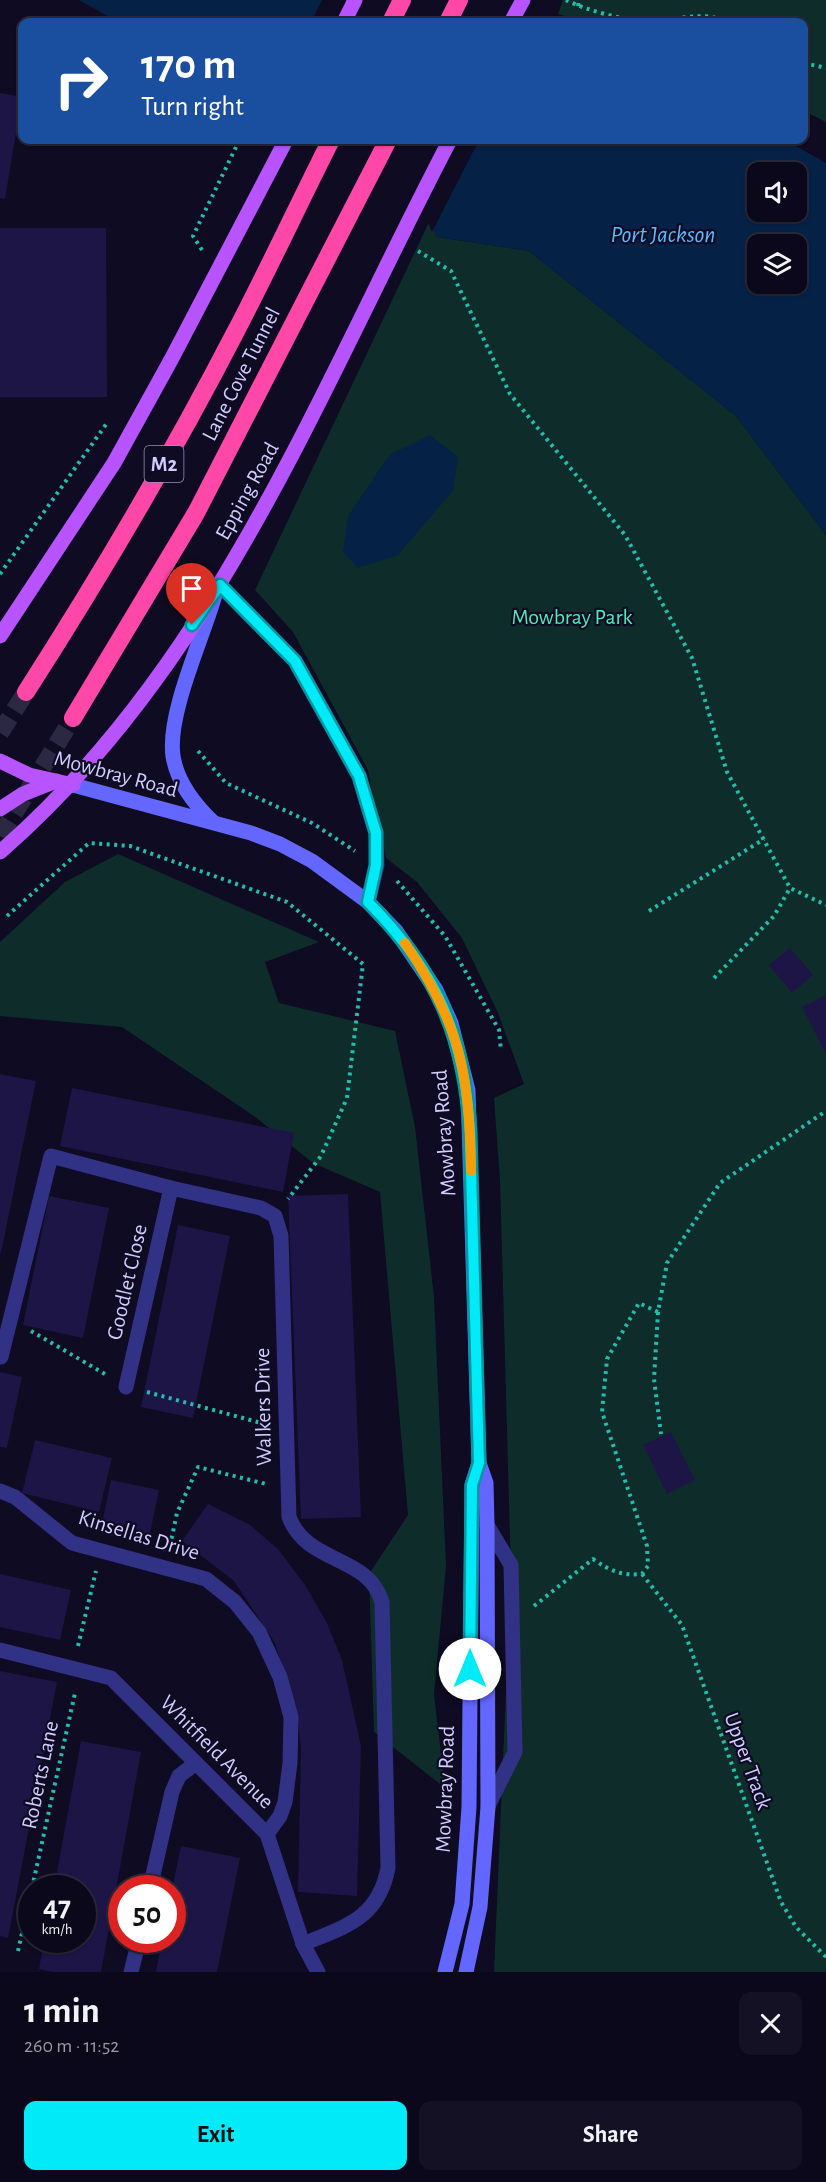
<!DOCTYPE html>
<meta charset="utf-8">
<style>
body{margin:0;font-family:"Alegreya Sans",sans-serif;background:#131123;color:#f1f3f6;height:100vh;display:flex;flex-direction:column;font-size:22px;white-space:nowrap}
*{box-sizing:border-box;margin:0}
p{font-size:20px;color:#999aa2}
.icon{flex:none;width:33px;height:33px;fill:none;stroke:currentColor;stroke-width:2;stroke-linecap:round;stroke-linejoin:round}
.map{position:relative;height:1972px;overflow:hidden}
.details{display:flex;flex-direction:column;background:#0a081a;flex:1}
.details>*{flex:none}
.hud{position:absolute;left:18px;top:18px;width:790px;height:126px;border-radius:12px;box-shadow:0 2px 4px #0004,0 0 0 2px #2a2939;background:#1a4fa0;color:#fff;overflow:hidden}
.tools{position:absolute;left:747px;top:162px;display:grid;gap:12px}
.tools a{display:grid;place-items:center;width:60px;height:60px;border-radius:12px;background:#0a081a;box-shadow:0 2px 4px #0004,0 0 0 2px #2a2939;font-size:30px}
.speed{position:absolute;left:18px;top:1875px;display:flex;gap:12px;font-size:30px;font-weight:700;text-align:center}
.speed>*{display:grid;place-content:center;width:78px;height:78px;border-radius:50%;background:#0a081a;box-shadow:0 2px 4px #0004,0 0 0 2px #2a2939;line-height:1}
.speed small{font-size:15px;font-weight:400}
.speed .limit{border:9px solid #d22;background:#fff;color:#111}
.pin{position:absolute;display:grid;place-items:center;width:51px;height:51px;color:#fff;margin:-62px -26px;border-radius:50% 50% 50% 0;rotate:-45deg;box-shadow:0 0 6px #0007}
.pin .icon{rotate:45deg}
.me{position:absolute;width:66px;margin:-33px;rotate:0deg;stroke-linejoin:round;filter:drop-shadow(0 0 4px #0008)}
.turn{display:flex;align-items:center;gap:21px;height:126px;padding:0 24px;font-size:27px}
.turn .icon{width:78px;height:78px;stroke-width:2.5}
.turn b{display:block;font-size:42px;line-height:51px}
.round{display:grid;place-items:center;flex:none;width:63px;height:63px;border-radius:12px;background:#131123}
.headline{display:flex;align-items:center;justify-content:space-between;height:102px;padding:0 24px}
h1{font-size:36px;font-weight:700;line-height:45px}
.button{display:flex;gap:12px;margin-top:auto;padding:12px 24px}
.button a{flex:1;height:69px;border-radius:12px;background:#00eaf7;color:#111;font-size:24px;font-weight:700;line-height:69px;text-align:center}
.button a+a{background:#131123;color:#f1f3f6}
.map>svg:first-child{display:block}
.green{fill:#0e2d2a}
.water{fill:#062146;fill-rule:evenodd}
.pier{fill:#0e0b22}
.building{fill:#1d1545}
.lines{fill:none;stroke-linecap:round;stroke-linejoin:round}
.highway-tunnel{stroke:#2b2843;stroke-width:18;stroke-dasharray:18 9;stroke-linecap:butt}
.path{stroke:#22bead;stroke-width:4;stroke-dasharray:3 4.5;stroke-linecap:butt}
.lane{stroke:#313286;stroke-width:15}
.street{stroke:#313286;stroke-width:15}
.secondary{stroke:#6367ff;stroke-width:15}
.primary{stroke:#b753ff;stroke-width:15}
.highway{stroke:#ff47a8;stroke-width:18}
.route-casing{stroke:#0098a1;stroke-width:15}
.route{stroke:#00eaf7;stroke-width:10}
.slow{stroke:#f59e0b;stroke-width:10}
.labels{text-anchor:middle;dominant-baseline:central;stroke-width:4.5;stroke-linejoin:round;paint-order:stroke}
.shield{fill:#0e0b22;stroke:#9692bd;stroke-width:1.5}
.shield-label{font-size:21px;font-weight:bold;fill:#d0ccff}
.street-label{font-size:22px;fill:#d0ccff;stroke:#0e0b22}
.park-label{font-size:22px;fill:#4debbc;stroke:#0e0b22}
.water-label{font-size:24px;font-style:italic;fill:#5abaff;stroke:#0e0b22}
</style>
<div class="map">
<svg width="826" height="1972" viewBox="0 0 826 1972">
<rect width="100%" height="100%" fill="#0e0b22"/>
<!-- green -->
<g class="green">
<polygon points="563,0 826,0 826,122 804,111 804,22 582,22 558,14"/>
<polygon points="430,220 437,237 529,251 736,416 826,535 826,1972 494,1972 511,1574 500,1180 494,1098 524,1084 498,1013 462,938 417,882 386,858 368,770 293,632 255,590"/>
<polygon points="118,854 319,942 265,962 279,1003 395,1031 415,1127 434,1297 446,1566 434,1694 445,1788 374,1732 369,1574 408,1515 380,1192 313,1163 254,1116 122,1027 0,1016 0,942 65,882"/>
</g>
<!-- water -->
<g class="water">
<polygon points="79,0 450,0 489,22 118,22"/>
<path d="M311 140H785L826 163V535L736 416 529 251 437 237 430 220ZM758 172H796V212H758ZM758 244H796V284H758Z"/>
<polygon points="430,435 458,457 453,491 398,555 358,568 343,552 348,516 389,455"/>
</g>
<!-- pier -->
<g class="pier">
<polygon points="322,0 456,0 492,22 311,22"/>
<polygon points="308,140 479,140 432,232 428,222"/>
</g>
<!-- building -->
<g class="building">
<polygon points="0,93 22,97 5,199 0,198"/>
<polygon points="0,228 106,228 107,397 0,397"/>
<polygon points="790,948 813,975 792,993 769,965"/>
<polygon points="826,995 826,1054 802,1007"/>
<polygon points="0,1074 36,1081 1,1253 0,1253"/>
<polygon points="72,1088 294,1133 283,1192 60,1146"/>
<polygon points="348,1194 361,1517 301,1519 288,1196"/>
<polygon points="49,1196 109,1208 83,1338 23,1325"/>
<polygon points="178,1225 230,1236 193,1418 141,1407"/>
<polygon points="0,1372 22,1377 7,1448 0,1447"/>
<polygon points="671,1432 695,1480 667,1494 643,1445"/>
<polygon points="35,1440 112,1458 99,1512 22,1493"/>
<polygon points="111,1480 159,1490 148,1543 100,1533"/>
<polygon points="208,1504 250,1525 278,1549 305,1585 327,1623 342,1660 361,1746 357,1896 298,1892 301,1747 297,1713 275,1643 234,1581 182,1541"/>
<polygon points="0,1574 71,1590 60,1640 0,1627"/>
<polygon points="0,1671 57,1682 8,1938 0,1936"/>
<polygon points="81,1741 141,1752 101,1972 53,1972 39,1969 44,1940 82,1940 82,1888 54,1888"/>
<polygon points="181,1846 240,1858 217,1972 156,1972 162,1940 172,1940 172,1889"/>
</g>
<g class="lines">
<!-- highway-tunnel -->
<g class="highway-tunnel">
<polyline points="0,733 26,692"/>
<polyline points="0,836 73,718"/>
</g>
<!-- path -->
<g class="path">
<path d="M566 0C585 10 626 21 647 21 672 22 703 9 725 22"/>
<polyline points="578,6 579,0"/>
<polyline points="804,63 826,68"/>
<polyline points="202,250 193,236 237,145"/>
<polyline points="418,251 451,271 510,394 625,535 692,658 727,772 790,888 826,905"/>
<polyline points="0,574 107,423"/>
<polyline points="198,751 226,783 312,823 355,851"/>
<polyline points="397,881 445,936 499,1030 501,1051"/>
<polyline points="649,911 764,839"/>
<polyline points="7,916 89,843 130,846 287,902 363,964 347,1098 321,1156 288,1199"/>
<polyline points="714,978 774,916 790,888"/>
<polyline points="658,1312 654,1379 661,1434"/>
<polyline points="31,1331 105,1374"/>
<polyline points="147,1392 265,1424"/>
<polyline points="170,1546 177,1513 198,1467 266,1484"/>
<polyline points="642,1574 682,1625 781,1902 796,1927 826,1957"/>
<path d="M534 1606 593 1559C610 1571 622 1576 642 1574L648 1566 647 1546 602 1412 607 1359 639 1303 658 1312 667 1263 720 1183 826 1111"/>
<polyline points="78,1646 96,1571"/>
<polyline points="32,1888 75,1693"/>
<polyline points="18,1951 32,1889"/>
</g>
<!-- lane -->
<g class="lane">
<polyline points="220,585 295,661 359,776 376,833 377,865 368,902"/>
<polyline points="487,1525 511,1565 515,1752 488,1806"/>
</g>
<!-- street -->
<g class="street">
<path d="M1 1357 51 1156 171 1188 261 1208 275 1216 281 1236 289 1517C307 1565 368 1554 382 1602L388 1868C378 1919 346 1926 303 1944"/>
<polyline points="126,1387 171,1188"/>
<polyline points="0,1491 15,1497 72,1543 206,1579 235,1602 259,1632 280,1677 291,1717 290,1763 285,1802 280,1816 267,1834"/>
<polyline points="0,1650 111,1678 267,1834 303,1944 318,1972"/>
<polyline points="150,1888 172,1792 179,1776 196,1763"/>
<polyline points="131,1972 139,1940"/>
</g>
<!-- secondary -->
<g class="secondary">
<polyline points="73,785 251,833 280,844 312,861 368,902 396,931 436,990 451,1023 468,1090 479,1463 486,1483 487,1525 488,1807 480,1907 466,1972"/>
<path d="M213 822C194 804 177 782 173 756 167 713 203 638 215 595"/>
<polyline points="445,1972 462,1904 469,1807 472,1485 479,1463"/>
</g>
<!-- primary -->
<g class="primary">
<polyline points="344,22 355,0"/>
<polyline points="511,22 523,0"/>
<polyline points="0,636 114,463 172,358 286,140"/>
<polyline points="0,761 29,775 73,785"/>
<polyline points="0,809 23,794 56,781"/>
<path d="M0 852C217 664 320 388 450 140"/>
</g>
<!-- highway -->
<g class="highway">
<polyline points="391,22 402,0"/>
<polyline points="448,22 459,0"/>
<path d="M26 692C101 575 172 455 236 331 269 268 299 203 331 140"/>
<polyline points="73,718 196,513 388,140"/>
</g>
</g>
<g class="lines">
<defs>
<path id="route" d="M192 625 220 585 295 661 359 776 376 833V865L368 902C436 970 465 1036 470 1132L479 1463 472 1485 470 1669"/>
</defs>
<!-- route casing -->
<use href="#route" class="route-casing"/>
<!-- route -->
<use href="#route" class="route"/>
<!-- slow -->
<path class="slow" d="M405 943C461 1025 469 1073 471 1171"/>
</g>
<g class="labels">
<!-- shield labels -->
<rect class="shield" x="144.5" y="446" width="39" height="36" rx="4.5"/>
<g class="shield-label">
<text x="164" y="464">M2</text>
</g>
<!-- street labels -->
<g class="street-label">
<text transform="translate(241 374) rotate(-63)">Lane Cove Tunnel</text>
<text transform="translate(247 491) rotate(-61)">Epping Road</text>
<text transform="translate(116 774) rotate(15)">Mowbray Road</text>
<text transform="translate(444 1133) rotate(-94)">Mowbray Road</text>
<text transform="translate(127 1282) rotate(-77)">Goodlet Close</text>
<text transform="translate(263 1407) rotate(-91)">Walkers Drive</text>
<text transform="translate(139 1535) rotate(17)">Kinsellas Drive</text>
<text transform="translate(217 1752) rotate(45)">Whitfield Avenue</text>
<text transform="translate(748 1761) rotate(70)">Upper Track</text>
<text transform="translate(40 1775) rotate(-78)">Roberts Lane</text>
<text transform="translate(445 1789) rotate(-88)">Mowbray Road</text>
</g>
<!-- park labels -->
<g class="park-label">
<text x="572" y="617">Mowbray Park</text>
</g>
<!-- water labels -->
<g class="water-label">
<text x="663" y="235">Port Jackson</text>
</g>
</g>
</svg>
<div class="tools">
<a><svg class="icon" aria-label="sound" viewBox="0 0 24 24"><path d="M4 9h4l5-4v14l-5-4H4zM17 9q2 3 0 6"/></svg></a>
<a><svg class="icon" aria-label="layers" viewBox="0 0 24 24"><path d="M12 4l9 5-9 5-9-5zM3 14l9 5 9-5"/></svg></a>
</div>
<div class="speed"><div>47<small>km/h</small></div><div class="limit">50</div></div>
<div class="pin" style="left:192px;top:625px;background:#d93025"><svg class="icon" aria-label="arrive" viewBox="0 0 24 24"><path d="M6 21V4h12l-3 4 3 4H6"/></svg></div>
<svg class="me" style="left:470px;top:1669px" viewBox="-20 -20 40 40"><circle r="19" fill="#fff"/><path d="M0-13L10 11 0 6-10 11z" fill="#00eaf7"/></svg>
<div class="hud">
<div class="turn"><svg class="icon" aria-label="right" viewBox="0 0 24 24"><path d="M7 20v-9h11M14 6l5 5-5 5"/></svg><div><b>170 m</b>Turn right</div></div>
</div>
</div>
<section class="details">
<div class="headline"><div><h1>1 min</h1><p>260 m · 11:52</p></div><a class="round"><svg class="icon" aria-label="close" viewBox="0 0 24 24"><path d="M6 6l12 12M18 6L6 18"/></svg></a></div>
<div class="button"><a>Exit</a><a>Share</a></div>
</section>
